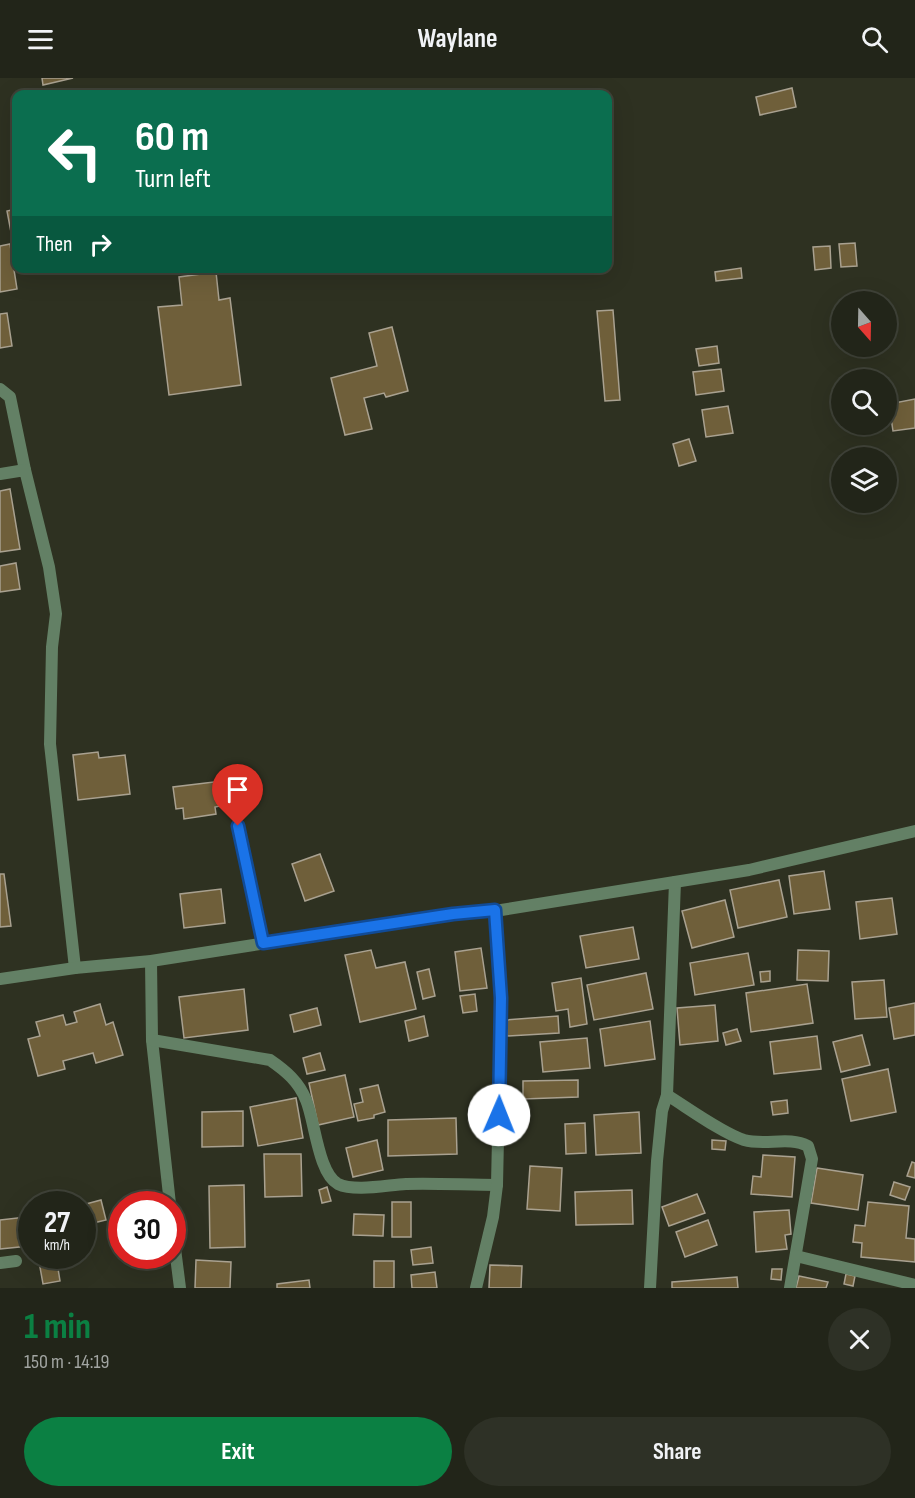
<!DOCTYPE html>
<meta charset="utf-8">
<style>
body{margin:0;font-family:"Sofia Sans Condensed",sans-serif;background:#2e3126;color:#f1f3f6;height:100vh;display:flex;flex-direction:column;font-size:22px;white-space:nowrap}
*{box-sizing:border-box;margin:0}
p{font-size:20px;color:#a2a5a2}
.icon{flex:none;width:33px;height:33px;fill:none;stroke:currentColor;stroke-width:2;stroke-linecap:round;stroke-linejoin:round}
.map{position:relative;height:1210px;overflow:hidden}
.panel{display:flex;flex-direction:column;background:#222519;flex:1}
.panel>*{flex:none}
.top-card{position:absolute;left:12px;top:12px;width:600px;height:183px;border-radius:12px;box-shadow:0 6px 24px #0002,0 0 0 2px #3f4238;background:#0b6e4f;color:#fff;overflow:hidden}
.needle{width:39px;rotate:160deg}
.fabs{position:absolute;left:831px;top:213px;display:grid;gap:12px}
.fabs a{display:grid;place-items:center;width:66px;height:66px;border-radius:50%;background:#222519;box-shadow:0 6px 24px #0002,0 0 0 2px #3f4238;font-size:30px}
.speed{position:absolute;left:18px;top:1113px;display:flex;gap:12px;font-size:30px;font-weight:700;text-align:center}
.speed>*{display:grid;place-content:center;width:78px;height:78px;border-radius:50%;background:#222519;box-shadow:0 6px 24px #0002,0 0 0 2px #3f4238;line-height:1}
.speed small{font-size:15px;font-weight:400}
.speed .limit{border:9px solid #d22;background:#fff;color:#111}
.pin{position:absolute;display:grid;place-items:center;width:51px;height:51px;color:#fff;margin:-62px -26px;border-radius:50% 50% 50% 0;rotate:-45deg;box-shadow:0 0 6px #0007}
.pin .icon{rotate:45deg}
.me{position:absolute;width:66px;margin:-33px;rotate:1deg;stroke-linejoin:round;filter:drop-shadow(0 0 4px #0008)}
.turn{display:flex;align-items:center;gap:21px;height:126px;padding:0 24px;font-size:27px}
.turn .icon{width:78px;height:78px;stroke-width:2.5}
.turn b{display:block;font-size:42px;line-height:51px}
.then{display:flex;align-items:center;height:57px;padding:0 24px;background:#0003;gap:12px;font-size:22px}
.round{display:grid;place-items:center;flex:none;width:63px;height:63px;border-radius:32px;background:#2e3126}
.head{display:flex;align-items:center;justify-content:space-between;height:102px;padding:0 24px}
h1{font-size:36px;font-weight:700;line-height:45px;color:#0b8043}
.action{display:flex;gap:12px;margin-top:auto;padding:12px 24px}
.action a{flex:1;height:69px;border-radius:36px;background:#0b8043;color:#fff;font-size:24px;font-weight:700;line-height:69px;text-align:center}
.action a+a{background:#2e3126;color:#f1f3f6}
header{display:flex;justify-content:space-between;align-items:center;height:78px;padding:0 24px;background:#222519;font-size:27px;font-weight:700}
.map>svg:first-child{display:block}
.building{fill:#6f5f3a;stroke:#a9a190;stroke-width:1.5}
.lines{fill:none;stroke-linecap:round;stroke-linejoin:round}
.street{stroke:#638065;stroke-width:12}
.route-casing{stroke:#114b97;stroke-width:15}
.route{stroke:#1a73e8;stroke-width:10}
</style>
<header><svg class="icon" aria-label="menu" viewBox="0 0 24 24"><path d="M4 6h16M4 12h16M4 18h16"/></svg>Waylane<svg class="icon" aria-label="search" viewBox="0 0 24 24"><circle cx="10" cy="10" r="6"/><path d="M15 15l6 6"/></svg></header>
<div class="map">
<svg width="915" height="1210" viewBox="0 0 915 1210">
<rect width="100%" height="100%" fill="#2e3121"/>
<!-- building -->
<g class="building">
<polygon points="42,0 73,0 43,7"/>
<polygon points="792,10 796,29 760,37 756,19"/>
<polygon points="16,131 16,153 11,154 7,133"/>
<polygon points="855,165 857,188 841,189 839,166"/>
<polygon points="10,166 17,211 0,214 0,168"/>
<polygon points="830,168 831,190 815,192 813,169"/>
<polygon points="741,190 742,200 716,203 715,194"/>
<polygon points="216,194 219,222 230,220 241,307 169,317 158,229 182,227 179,199"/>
<polygon points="613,232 620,322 605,323 597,233"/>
<polygon points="7,235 12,268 0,270 0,236"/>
<polygon points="392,249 408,313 386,319 384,315 364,320 372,351 345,357 331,300 377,288 369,255"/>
<polygon points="717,268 719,285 699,288 696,271"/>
<polygon points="721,291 724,313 696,317 693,294"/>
<polygon points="915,321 915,350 893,353 889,326"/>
<polygon points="728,328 733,355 706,359 702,332"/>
<polygon points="689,361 696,383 679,388 673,366"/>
<polygon points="10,411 20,471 0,474 0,413"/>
<polygon points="16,485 20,511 0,514 0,488"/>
<polygon points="98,674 99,680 125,677 130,716 78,722 73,677"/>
<polygon points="222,703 225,727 215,729 216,736 184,741 183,730 176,731 173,709"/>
<polygon points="320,776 334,813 305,823 292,786"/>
<polygon points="824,793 830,831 794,836 789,798"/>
<polygon points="0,796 4,796 11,848 0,849"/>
<polygon points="779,802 787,839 738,850 730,812"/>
<polygon points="221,811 225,845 184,850 180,816"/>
<polygon points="892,820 897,856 860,861 856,824"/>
<polygon points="725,822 734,859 692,870 682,833"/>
<polygon points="633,849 639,881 586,890 580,858"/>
<polygon points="481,870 487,910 460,913 455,874"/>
<polygon points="371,872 376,890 405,884 416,931 360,944 345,877"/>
<polygon points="798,872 829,873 828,903 797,902"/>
<polygon points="748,875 754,907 695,917 690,885"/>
<polygon points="429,891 435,918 423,921 417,894"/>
<polygon points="770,893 770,903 761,904 760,894"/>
<polygon points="646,895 653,931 594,942 587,907"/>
<polygon points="581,900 587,946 570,949 568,931 556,933 552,905"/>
<polygon points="884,902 887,939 855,941 852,904"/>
<polygon points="807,906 813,945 751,954 746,915"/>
<polygon points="244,911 248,952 184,960 179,919"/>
<polygon points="475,916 477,933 463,935 460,918"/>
<polygon points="915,925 915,957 894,961 889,930"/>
<polygon points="100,926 106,947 113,944 123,977 96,985 93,975 63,983 65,991 38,998 28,961 40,958 36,944 63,937 66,947 77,944 74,934"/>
<polygon points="715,927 718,963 680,967 677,930"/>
<polygon points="317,930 321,947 294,954 290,937"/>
<polygon points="424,938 428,958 409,963 405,943"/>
<polygon points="558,938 559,955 507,958 506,942"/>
<polygon points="650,943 655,981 605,988 600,951"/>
<polygon points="737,951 741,963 726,967 723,955"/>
<polygon points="862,957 870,987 841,994 833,964"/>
<polygon points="817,958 821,991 774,996 770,964"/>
<polygon points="587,960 590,990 543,994 540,964"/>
<polygon points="320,975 325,992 307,996 303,980"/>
<polygon points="888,991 896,1034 851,1043 842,1001"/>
<polygon points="345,997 354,1039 318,1047 309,1005"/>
<polygon points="578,1002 578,1019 523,1021 523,1003"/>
<polygon points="378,1007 385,1034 374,1037 374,1040 358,1043 354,1026 363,1024 360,1011"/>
<polygon points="296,1020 303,1060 258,1068 250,1029"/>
<polygon points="787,1022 788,1035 773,1037 771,1024"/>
<polygon points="243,1033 243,1068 202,1069 202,1034"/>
<polygon points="639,1034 641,1075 596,1077 594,1037"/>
<polygon points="456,1040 457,1076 388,1078 388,1042"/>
<polygon points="585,1045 586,1075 566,1076 565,1046"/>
<polygon points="377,1062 383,1092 353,1099 346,1070"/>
<polygon points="712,1062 726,1063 725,1072 712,1071"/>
<polygon points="264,1076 301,1076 302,1118 265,1119"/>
<polygon points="763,1077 795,1079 792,1119 751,1116 753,1098 761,1099"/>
<polygon points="912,1084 915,1085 915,1100 907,1098"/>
<polygon points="530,1088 562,1090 560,1133 527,1131"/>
<polygon points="817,1090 863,1097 858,1132 811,1125"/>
<polygon points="894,1104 910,1109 905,1122 890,1117"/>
<polygon points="244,1107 245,1169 210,1170 209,1108"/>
<polygon points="327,1109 331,1123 322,1125 319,1112"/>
<polygon points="632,1112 633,1146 576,1147 575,1114"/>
<polygon points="697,1116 705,1135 669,1148 662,1129"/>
<polygon points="101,1122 106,1142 85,1147 82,1127"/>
<rect x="392" y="1124" width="19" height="35"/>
<polygon points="868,1124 909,1128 906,1160 915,1161 915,1184 861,1179 862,1165 853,1164 855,1147 865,1148"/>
<polygon points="789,1132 791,1156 785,1157 787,1171 756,1174 754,1134"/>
<polygon points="354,1136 384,1137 383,1158 353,1157"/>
<polygon points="26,1139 29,1168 0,1171 0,1142"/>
<polygon points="708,1142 717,1167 685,1179 676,1154"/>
<polygon points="431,1169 433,1185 413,1187 411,1172"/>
<polygon points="38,1178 56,1178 60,1203 43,1206"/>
<polygon points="196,1182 231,1184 230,1210 195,1210"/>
<rect x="374" y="1183" width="20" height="27"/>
<polygon points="490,1187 522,1188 521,1210 489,1210"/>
<polygon points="772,1191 782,1191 781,1202 771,1201"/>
<polygon points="435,1194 437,1210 412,1210 411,1197"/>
<polygon points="846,1196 855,1198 853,1208 844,1206"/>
<polygon points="799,1198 828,1204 826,1210 796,1210"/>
<polygon points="737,1199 738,1210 672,1210 672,1204"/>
<polygon points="309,1202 310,1210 277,1210 277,1206"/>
</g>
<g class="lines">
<!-- street -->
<g class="street">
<polyline points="0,311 10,319 25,392"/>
<polyline points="0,396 25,392 49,489 56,536 52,569 50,666 75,890"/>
<polyline points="238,748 263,865"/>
<path d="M675 804 667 1017C688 1030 722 1055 744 1062 765 1068 789 1058 808 1068L812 1081 790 1210"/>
<polyline points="151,883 152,962 170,1126"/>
<polyline points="0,901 75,890 151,883 453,836 495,833 749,792 915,753"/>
<path d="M152 962 270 982C286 993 299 1004 306 1022 315 1043 318 1095 338 1106 355 1114 387 1107 406 1106 436 1105 467 1107 497 1107"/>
<polyline points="172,1147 180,1210"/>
<polyline points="796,1178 915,1207"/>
<polyline points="0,1185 16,1183"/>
<polyline points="476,1210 493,1139 497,1107 501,920 495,833"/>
<polyline points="650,1210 657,1083 662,1033 667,1017"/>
</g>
</g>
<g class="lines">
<defs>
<polyline id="route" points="238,748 263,865 453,836 495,832 501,920 499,1037"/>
</defs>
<!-- route casing -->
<use href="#route" class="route-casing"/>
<!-- route -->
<use href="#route" class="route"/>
</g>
</svg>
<div class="fabs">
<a><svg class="needle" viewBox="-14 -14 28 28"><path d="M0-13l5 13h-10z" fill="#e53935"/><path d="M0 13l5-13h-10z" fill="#a2a5a2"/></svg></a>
<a><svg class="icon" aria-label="search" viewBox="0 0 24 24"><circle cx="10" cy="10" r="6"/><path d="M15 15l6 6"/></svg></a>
<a><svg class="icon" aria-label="layers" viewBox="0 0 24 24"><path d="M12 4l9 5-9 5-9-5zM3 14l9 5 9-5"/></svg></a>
</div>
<div class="speed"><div>27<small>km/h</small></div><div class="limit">30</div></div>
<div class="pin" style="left:238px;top:748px;background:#d93025"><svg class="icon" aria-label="arrive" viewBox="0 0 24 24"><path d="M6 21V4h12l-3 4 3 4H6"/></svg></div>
<svg class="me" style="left:499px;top:1037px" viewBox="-20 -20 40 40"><circle r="19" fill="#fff"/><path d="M0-13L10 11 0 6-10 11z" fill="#1a73e8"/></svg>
<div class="top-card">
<div class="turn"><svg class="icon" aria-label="left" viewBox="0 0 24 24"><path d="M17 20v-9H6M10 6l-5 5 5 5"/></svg><div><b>60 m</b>Turn left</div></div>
<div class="then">Then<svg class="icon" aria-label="right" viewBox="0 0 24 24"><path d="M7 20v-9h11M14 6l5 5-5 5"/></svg></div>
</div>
</div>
<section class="panel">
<div class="head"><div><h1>1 min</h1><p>150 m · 14:19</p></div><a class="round"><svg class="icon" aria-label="close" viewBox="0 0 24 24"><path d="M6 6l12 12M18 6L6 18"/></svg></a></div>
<div class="action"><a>Exit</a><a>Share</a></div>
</section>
